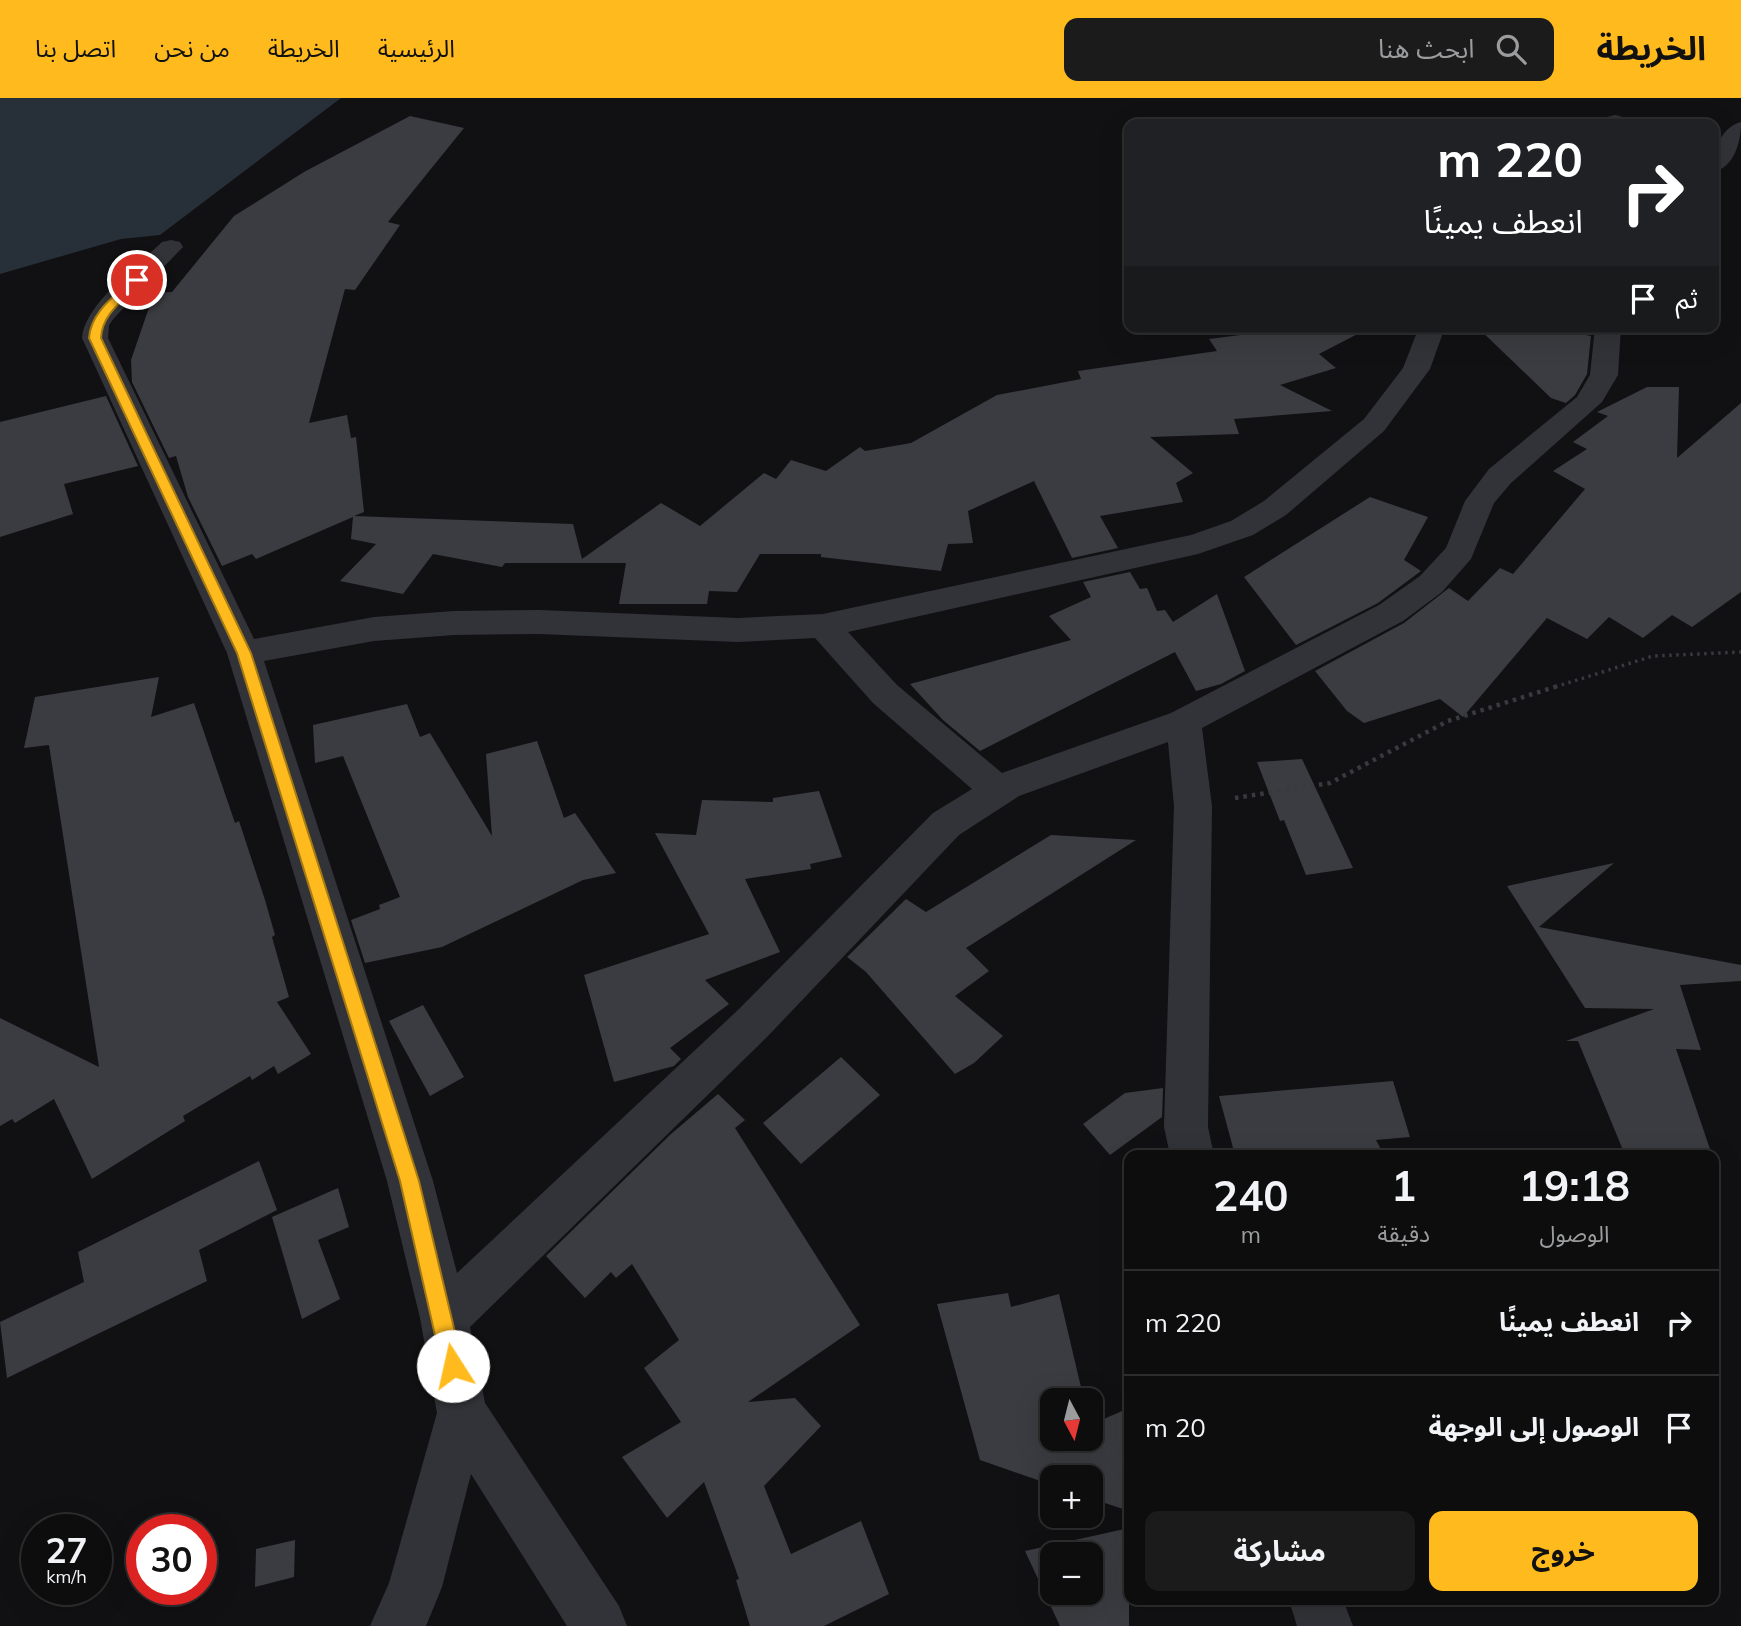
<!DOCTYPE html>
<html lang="ar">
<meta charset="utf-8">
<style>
body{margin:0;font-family:Mulish,"Noto Sans Arabic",sans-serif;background:#1b1b1c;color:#f1f3f6;direction:rtl;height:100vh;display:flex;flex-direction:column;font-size:26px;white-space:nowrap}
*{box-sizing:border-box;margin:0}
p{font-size:23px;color:#9a9c9e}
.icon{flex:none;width:38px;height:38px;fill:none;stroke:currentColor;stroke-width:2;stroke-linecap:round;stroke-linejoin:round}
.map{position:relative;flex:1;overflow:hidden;direction:ltr}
.drawer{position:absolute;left:1124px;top:1052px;width:595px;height:455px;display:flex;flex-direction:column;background:#0d0d0e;border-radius:14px;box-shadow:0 7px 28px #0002,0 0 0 2px #2d2d2e;direction:rtl}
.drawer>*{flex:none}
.top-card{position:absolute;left:1124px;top:21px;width:595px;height:214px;border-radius:14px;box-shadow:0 7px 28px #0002,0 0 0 2px #2d2d2e;direction:rtl;background:#202124;color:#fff;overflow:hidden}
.needle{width:46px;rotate:173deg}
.controls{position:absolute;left:1040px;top:1290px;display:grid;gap:14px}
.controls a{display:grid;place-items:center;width:63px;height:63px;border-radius:14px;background:#0d0d0e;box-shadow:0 7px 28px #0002,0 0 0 2px #2d2d2e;font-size:35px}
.speed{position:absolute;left:21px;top:1416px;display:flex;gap:14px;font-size:35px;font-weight:700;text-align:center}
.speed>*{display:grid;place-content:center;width:91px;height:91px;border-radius:50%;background:#0d0d0e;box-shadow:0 7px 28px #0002,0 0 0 2px #2d2d2e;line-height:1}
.speed small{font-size:18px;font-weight:400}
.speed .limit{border:10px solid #d22;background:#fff;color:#111}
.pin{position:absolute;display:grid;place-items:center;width:60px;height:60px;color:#fff;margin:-30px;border:4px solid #fff;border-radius:50%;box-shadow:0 2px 7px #0007}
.me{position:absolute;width:77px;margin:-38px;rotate:350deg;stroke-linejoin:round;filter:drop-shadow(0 0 5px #0008)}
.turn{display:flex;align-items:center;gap:24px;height:147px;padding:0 21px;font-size:32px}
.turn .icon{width:91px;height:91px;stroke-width:2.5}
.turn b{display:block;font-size:49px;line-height:60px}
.then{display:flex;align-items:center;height:66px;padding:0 21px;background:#0003;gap:14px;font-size:26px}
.eta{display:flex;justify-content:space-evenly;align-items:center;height:119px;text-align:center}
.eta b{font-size:42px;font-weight:700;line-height:49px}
.button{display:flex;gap:14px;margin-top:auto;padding:14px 21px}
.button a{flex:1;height:80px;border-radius:14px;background:#ffbb1d;color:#111;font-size:28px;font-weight:700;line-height:80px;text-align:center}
.button a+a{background:#1b1b1c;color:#f1f3f6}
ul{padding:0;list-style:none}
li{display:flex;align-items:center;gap:21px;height:105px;padding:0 21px;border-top:2px solid #2d2d2e}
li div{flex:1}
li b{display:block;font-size:26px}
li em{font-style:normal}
header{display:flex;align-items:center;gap:42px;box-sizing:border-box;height:98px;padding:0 35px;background:#ffbb1d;color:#111}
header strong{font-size:33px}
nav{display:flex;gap:38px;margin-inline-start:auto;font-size:24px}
.search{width:490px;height:63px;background:#1b1b1c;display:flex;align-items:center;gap:18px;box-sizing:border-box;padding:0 24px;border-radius:14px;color:#9a9c9e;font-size:26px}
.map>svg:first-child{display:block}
.water{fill:#273038}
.building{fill:#3b3c41;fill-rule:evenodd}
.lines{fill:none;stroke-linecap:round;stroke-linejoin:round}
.path-far1{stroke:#383a3f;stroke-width:3.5;stroke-dasharray:2.5 4.5;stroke-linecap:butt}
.path{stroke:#383a3f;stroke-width:4.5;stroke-dasharray:3.5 5;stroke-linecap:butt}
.minor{fill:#323338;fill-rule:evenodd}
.route{fill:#ffbb1d;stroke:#a67a13;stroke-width:2}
</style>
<header>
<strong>الخريطة</strong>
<div class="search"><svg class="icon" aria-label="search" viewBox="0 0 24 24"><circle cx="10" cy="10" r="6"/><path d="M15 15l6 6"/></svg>ابحث هنا</div>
<nav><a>الرئيسية</a><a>الخريطة</a><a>من نحن</a><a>اتصل بنا</a></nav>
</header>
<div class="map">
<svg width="1741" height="1528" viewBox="0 0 1741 1528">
<rect width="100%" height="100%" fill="#111113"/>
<!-- water -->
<polygon class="water" points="0,0 341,0 160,137 121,141 0,176"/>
<!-- building -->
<g class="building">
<polygon points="410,18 464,30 388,124 400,127 355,192 345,191 309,325 347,317 351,340 356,339 364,414 354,418 573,426 582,461 661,405 700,428 764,375 776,381 791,362 826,373 860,349 865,353 911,345 997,297 1081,281 1078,273 1217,253 1209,241 1303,229 1371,229 1319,256 1336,270 1280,287 1332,313 1234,321 1239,336 1150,339 1193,375 1176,385 1183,404 1100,418 1118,450 1072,460 1034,383 968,413 973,445 948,446 941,473 821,459 821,456 760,456 737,494 709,493 707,506 619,506 626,465 505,465 502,469 433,456 403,496 340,483 376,446 351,441 353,419 256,461 252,456 222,468 188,399 176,358 169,360 132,284 131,262 154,195 172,194 234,118 304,74"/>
<polygon points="1477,229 1564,229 1564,233 1591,238 1587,276 1575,297 1566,305 1551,300"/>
<polygon points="1647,289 1679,289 1677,360 1741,305 1741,494 1692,529 1672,517 1643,540 1609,519 1587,541 1547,520 1463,619 1440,601 1364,625 1347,613 1315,573 1404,525 1449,490 1468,503 1500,470 1513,476 1585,391 1553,373 1587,351 1573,344 1608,318 1597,314"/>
<polygon points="106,298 138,368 64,386 73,416 0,439 0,324"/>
<polygon points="1370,399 1428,419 1404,462 1421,473 1378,505 1296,547 1244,479"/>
<polygon points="1130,474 1140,491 1147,490 1157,513 1165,512 1173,524 1217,496 1245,573 1221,586 1196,593 1175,554 980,653 943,622 910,586 1071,542 1049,518 1091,499 1083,484"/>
<polygon points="159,579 151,619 194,605 235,725 239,723 265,802 275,837 272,839 289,899 277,904 311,956 278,976 274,968 252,982 250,978 183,1018 185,1023 92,1081 54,1001 15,1025 12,1021 0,1028 0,920 99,969 49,647 24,650 35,599"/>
<polygon points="407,606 420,639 430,635 492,738 486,656 537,643 564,720 575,715 616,775 583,782 442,849 365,865 351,822 380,811 379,807 400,799 343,658 315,665 313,627"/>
<polygon points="1302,661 1353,770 1306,777 1284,722 1280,723 1257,664"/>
<polygon points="819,693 842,759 810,766 811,771 745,781 780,854 705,882 729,906 670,950 681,961 674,968 614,984 584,877 709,836 655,735 696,737 702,702 773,704 773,700"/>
<polygon points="1051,737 1136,742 966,850 989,873 955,898 1003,938 974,965 955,976 866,874 847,859 906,801 926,814"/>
<polygon points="1614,765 1539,829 1741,867 1741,883 1680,887 1701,952 1676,951 1712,1057 1625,1057 1578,943 1566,943 1654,911 1585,910 1507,788"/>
<polygon points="423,907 464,979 430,998 389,923"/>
<polygon points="841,959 880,997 801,1066 763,1025"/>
<polygon points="1393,983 1410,1039 1376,1042 1384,1057 1235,1057 1219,998"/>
<polygon points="1163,990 1162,1019 1110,1057 1083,1026 1125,995"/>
<polygon points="718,996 745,1022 735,1030 860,1227 748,1304 795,1300 821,1328 764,1388 791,1456 861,1423 889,1496 824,1528 750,1528 736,1482 739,1481 704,1384 667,1420 622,1359 681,1324 644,1270 679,1242 632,1166 616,1180 611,1174 585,1200 546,1158 671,1036"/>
<polygon points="259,1063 277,1112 199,1152 207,1183 7,1280 0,1224 84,1184 78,1154"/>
<polygon points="338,1090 349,1129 318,1142 340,1201 302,1221 272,1119"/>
<polygon points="1008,1195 1011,1209 1059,1196 1084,1302 1052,1302 1052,1340 1090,1340 1090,1327 1129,1310 1129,1413 1090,1400 1090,1379 1052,1379 1052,1387 980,1362 937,1206"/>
<path d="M1129 1430V1528H1060L1025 1453ZM1052 1456H1090V1494H1052Z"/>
<polygon points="295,1442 294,1479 255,1489 256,1451"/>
</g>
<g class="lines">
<!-- path-far1 -->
<polyline class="path-far1" points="1555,589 1653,558 1741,554"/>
<!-- path -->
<polyline class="path" points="1235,700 1330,685 1448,623 1561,587"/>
<!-- minor -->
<g class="minor">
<polygon points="1615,17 1623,19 1625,26 1602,26 1607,19"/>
<path d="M1741 24C1741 43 1735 69 1713 74 1713 55 1719 30 1741 24Z"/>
<path d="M171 142 180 144 183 149 114 220 109 227 108 240 254 541 374 519 454 513 539 512 738 520 823 516 1191 437 1231 423 1264 403 1364 321 1403 270 1419 229H1445L1430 271 1384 333 1286 417 1253 437 1198 456 848 534 897 587 1002 675 1171 615 1379 507 1420 478 1446 450 1465 403 1489 371 1577 299 1590 277 1595 229H1621L1618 277 1602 304 1511 385 1494 405 1471 461 1442 494 1403 523 1202 630 1212 708 1208 1029 1214 1057H1170L1164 1029 1174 708 1168 644 1019 698 959 737 769 937 470 1229 485 1305 619 1508 627 1528H567L471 1376 442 1489 426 1528H370L389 1485 437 1315 420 1220 387 1083 227 555 82 240C84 207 138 167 162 144ZM539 536 738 544 815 540 873 605 972 691 933 715 739 911 457 1175 433 1083 264 563 374 543 454 537Z"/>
<polygon points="1289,1502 1343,1502 1353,1528 1297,1528"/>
</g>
</g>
<!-- route -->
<path class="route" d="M133 180 143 182C127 200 102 214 101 240L251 555 419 1083 463 1268 460 1275 453 1278 445 1275 442 1268 400 1083 237 555 89 240C91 213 116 197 133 180Z"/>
</svg>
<div class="controls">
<a><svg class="needle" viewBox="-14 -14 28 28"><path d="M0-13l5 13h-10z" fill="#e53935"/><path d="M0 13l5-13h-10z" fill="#9a9c9e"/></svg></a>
<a>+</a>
<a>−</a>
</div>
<div class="speed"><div>27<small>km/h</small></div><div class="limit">30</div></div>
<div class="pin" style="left:137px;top:182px;background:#d93025"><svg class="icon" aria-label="arrive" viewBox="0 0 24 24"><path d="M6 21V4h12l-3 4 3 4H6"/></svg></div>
<svg class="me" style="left:453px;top:1268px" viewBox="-20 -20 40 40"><circle r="19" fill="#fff"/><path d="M0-13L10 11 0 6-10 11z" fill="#ffbb1d"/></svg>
<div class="top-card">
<div class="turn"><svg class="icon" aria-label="right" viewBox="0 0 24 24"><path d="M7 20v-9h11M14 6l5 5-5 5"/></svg><div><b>220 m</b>انعطف يمينًا</div></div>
<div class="then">ثم<svg class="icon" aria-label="arrive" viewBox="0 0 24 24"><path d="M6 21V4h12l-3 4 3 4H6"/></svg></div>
</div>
<section class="drawer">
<div class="eta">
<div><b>19:18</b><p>الوصول</p></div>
<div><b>1</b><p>دقيقة</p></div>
<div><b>240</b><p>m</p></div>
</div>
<ul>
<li><svg class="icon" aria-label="right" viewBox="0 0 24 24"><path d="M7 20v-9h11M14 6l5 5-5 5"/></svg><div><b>انعطف يمينًا</b></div><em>220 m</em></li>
<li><svg class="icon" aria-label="arrive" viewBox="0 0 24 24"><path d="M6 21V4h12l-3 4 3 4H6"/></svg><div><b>الوصول إلى الوجهة</b></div><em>20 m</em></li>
</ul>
<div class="button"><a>خروج</a><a>مشاركة</a></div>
</section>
</div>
